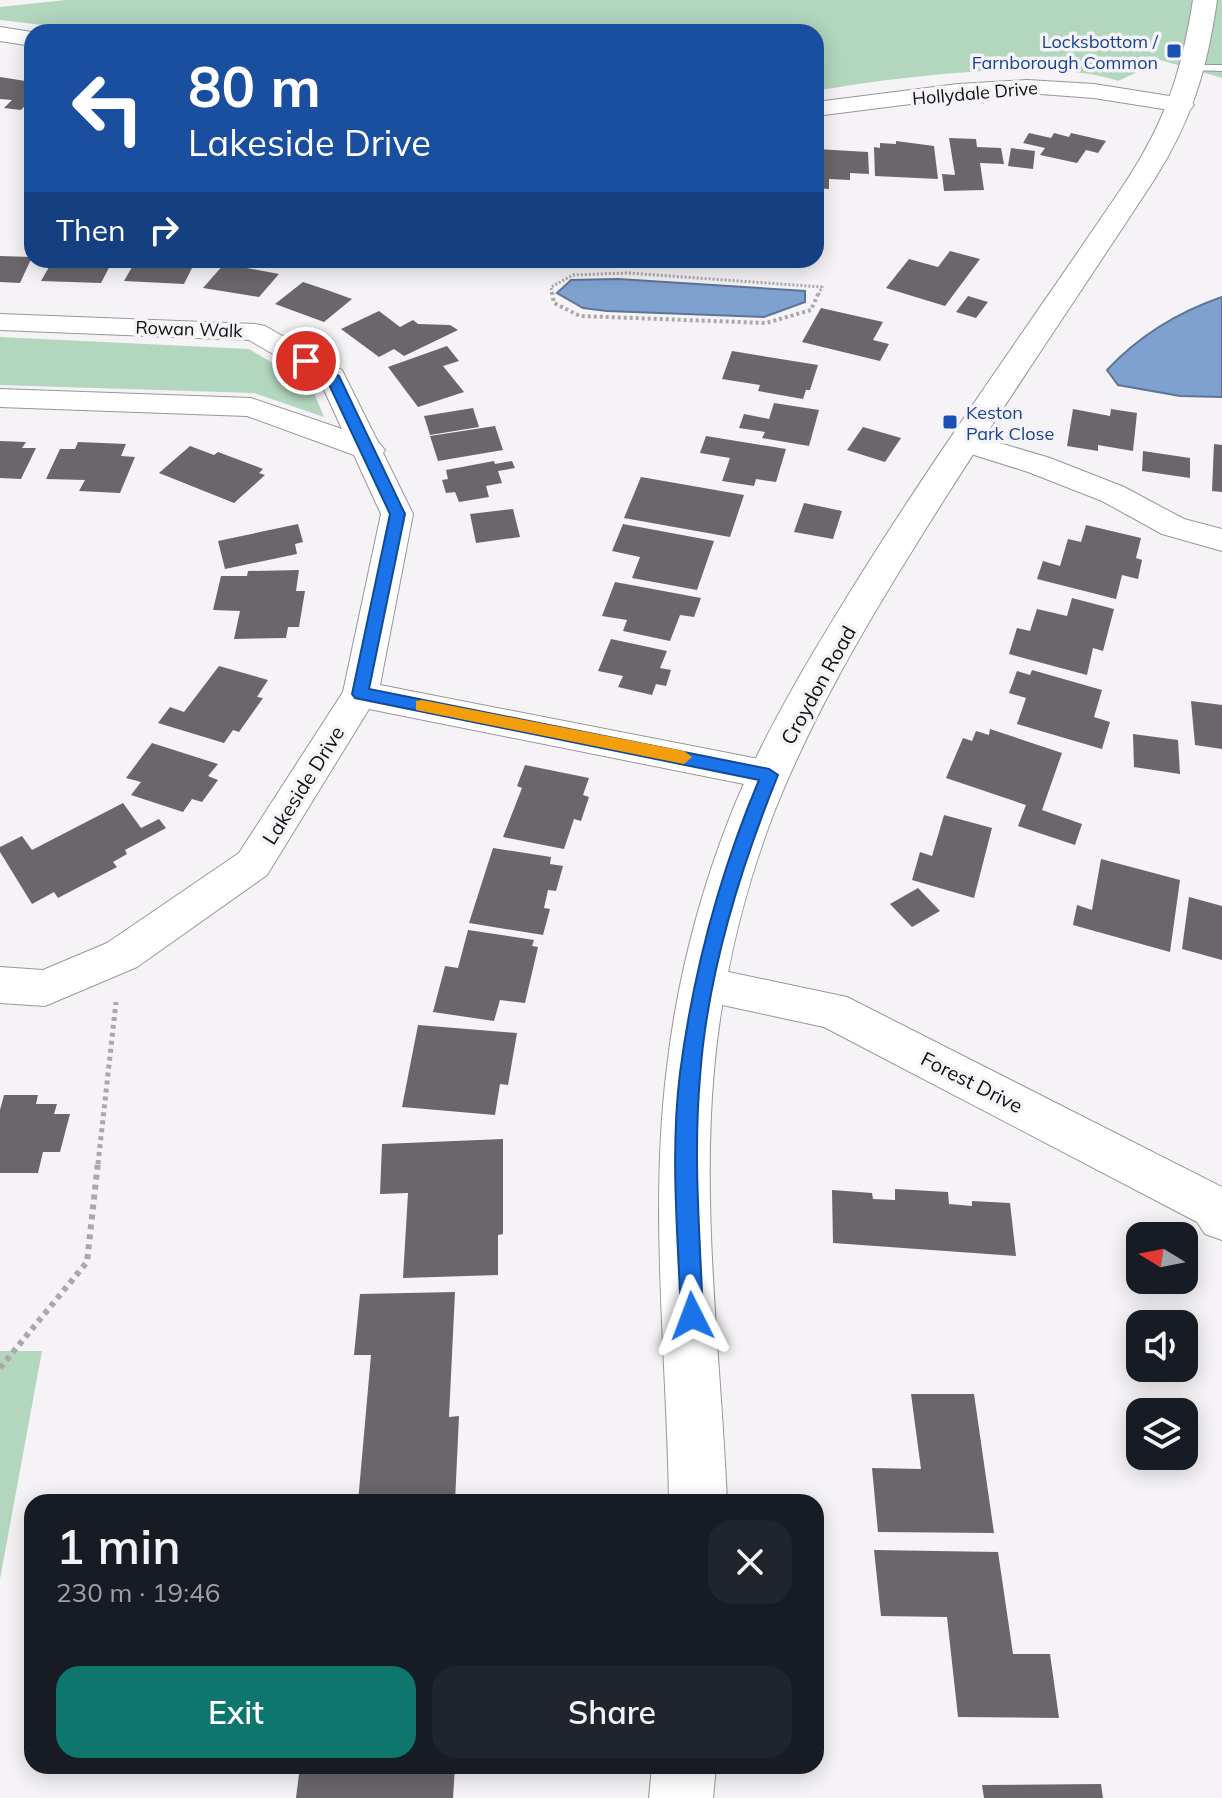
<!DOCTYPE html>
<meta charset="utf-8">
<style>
body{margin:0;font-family:Mulish,sans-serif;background:#20242c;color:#f1f3f6;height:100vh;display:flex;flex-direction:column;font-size:30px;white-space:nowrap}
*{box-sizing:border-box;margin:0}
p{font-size:26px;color:#9ea1a6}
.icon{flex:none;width:44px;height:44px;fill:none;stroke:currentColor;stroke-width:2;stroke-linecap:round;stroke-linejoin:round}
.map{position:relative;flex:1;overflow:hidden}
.sheet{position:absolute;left:24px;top:1494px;width:800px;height:280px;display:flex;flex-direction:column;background:#171b24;border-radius:24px;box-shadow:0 4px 20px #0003}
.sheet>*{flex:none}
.top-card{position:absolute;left:24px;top:24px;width:800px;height:244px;border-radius:24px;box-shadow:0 4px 20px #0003;background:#1a4fa0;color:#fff;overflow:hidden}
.needle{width:52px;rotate:280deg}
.buttons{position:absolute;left:1126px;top:1222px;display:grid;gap:16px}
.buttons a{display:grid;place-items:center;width:72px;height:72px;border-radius:16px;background:#171b24;box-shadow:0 4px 20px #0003;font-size:40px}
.pin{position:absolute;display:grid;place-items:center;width:68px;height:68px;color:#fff;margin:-34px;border:4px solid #fff;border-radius:50%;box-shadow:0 2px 8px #0007}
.me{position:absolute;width:88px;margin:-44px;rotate:357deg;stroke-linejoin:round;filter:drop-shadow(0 0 6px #0008)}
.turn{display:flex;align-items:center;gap:28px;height:168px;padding:0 32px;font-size:36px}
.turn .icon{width:104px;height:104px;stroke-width:2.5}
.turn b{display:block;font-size:56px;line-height:68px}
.then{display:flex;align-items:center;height:76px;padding:0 32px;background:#0003;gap:16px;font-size:30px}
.round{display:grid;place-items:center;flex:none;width:84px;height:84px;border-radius:24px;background:#20242c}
.summary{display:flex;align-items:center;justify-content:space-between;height:136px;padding:0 32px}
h1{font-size:48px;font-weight:600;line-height:60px}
.primary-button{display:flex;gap:16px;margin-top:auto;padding:16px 32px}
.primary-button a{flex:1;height:92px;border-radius:24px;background:#0f766e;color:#fff;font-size:32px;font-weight:600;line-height:92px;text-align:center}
.primary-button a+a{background:#20242c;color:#f1f3f6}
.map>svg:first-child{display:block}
.green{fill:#b2d6be}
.water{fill:#7fa1cf;stroke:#5d7596;stroke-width:2}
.building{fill:#6a676a}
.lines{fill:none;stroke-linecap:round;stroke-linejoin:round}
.service-casing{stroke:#989699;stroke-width:2}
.minor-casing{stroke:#989699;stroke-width:2}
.trunk-casing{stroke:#989699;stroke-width:2}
.path-far3{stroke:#aaa8ab;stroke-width:3;stroke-dasharray:2 2;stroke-linecap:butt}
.path-far2{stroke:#aaa8ab;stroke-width:4;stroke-dasharray:3 3;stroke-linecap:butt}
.path-far1{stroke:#aaa8ab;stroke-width:5;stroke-dasharray:4 4;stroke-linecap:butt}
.path{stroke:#aaa8ab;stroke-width:6;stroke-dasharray:5 5;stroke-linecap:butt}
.service{fill:#fff;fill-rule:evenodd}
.minor{fill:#fff;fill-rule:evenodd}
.trunk{fill:#fff;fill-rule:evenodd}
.route{fill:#1a73e8;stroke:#114b97;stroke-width:2}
.slow{fill:#f59e0b}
.transit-dot{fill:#1a4fb4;stroke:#f5f3f6;stroke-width:3}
.labels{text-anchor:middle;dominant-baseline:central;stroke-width:7;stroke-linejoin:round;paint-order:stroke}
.far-transit-label{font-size:18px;fill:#164399;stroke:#f5f3f6;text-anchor:end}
.far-street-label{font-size:18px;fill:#0f0e10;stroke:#f5f3f6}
.street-label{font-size:20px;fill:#0f0e10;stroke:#f5f3f6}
</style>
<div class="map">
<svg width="1222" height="1798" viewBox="0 0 1222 1798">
<rect width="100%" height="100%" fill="#f5f3f6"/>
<!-- green -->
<g class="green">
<path d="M66 0H1222V78L1157 59 1155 64 1118 81C1052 57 888 78 816 91V32H103L0 20V7Z"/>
<polygon points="0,337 249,349 311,386 324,417 254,393 0,385"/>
<polygon points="0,1351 42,1351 0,1579"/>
</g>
<!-- water -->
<g class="water">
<polygon points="618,279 805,291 805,302 764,317 607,311 583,308 557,293 571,280"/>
<path d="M1222 297V397L1180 396 1118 385 1107 370C1139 336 1178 312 1222 297Z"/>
</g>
<!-- building -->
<g class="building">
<polygon points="0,77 32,82 32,98 21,110 4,108 12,100 0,99"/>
<polygon points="1029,133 1051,138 1054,133 1069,137 1071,133 1106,141 1098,153 1086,150 1077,163 1040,155 1045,148 1023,143"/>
<polygon points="949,138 976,139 977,147 1001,148 1004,164 980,163 984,190 944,191 942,174 955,175"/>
<polygon points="896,141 934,146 938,179 875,176 874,147 880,148 880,143 896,144"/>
<polygon points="1011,148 1035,151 1033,169 1008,166"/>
<polygon points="816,149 868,152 869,174 850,173 850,180 829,179 829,189 816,188"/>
<polygon points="950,251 980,259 945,306 886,288 909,259 938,267"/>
<polygon points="0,256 32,257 20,283 0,282"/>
<polygon points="53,260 113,260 101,283 41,281"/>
<polygon points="136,260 196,260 184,284 124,281"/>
<polygon points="224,264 252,269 279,274 259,297 203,288"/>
<polygon points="303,282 330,291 352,299 324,322 275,304"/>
<polygon points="968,296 988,302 976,318 956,312"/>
<polygon points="821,308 883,322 873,340 889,344 880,361 802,342"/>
<polygon points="379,311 400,327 413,320 418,324 450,325 458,330 404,356 394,349 379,357 341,329"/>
<polygon points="447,346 459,361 443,366 464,392 418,407 388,367"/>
<polygon points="732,351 818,365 810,390 806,390 803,399 758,391 760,385 722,379"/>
<polygon points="774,403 819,410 809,446 762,438 765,432 739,428 744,414 769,419"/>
<polygon points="473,408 479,427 430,435 424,416"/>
<polygon points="1073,409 1110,416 1111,409 1137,413 1133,451 1098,445 1098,451 1067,446"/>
<polygon points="495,426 503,450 438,461 430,436"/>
<polygon points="863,427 901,438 885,462 847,450"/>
<polygon points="706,436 786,449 776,482 756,479 754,486 722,481 730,458 700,453"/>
<polygon points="0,441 26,442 22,448 36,448 21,479 0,478"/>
<polygon points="78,442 126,444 121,456 135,457 120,493 79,491 85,480 46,479 60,449 75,449"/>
<polygon points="1214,444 1222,445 1222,492 1212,491"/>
<polygon points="190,446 214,455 218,452 263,469 259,473 265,475 234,503 159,473"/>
<polygon points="1143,451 1190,458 1190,478 1142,471"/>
<polygon points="494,461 495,464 512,461 515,468 498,471 502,483 486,486 489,497 459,502 455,492 446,493 442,480 448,479 446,470"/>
<polygon points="641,477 744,495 730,537 624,518"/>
<polygon points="804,503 842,511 833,539 794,532"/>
<polygon points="513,509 520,537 476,543 470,514"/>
<polygon points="298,524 303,542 295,544 297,554 225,569 218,541"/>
<polygon points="623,524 714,541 697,590 632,578 640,557 612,551"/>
<polygon points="1086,525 1141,538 1136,558 1142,560 1138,579 1122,575 1116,599 1037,579 1043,561 1060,566 1068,539 1081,542"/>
<polygon points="299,570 296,591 305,591 299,627 288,627 286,638 234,639 240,611 213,610 221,576 247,576 248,571"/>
<polygon points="615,582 701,598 694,617 680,615 670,641 623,631 627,620 602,616"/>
<polygon points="1072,598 1114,609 1103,651 1093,648 1087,675 1009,654 1017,628 1030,631 1037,609 1067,616"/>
<polygon points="611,639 667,651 660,668 671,670 666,686 656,684 652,695 618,687 623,676 598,671"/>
<polygon points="219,666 268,680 257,697 263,698 239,732 233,730 224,743 158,723 170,707 184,712"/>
<polygon points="1032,670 1102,690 1094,717 1110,722 1102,749 1017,724 1026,698 1009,693 1017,671 1030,675"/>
<polygon points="1191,701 1222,705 1222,749 1195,745"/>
<polygon points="990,729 1062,753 1042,810 1082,824 1075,845 1018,826 1026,805 946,778 963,738 972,741 976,731 989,735"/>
<polygon points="1133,734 1178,740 1180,774 1134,767"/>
<polygon points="152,743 218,764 208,776 218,780 202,802 192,799 183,812 131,795 141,782 126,778"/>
<polygon points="525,765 589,778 583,795 589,797 581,821 574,819 564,849 503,837 522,788 517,786"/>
<polygon points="123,803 141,828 159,819 166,828 125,850 127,854 113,862 117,867 58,898 54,892 32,904 0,852 0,847 22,836 32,850"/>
<polygon points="944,815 992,828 974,898 912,880 920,852 932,856"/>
<polygon points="493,848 551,857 550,864 563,866 556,891 548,890 544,908 550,909 543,935 469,923"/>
<polygon points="1101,859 1180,880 1170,952 1073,925 1077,905 1092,910"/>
<polygon points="918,888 940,911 912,927 890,904"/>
<polygon points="1189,897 1222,906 1222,960 1182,949"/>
<polygon points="468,930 534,940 532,946 538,947 525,1003 500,1000 494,1021 433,1012 445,966 458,968"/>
<polygon points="418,1025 517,1033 508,1085 500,1084 495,1115 402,1107"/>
<polygon points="4,1095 38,1095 36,1104 57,1104 54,1114 70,1114 60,1152 43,1152 38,1173 0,1173 0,1110"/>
<polygon points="503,1139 503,1234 498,1235 498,1275 403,1278 408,1193 380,1194 382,1144"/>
<polygon points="895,1189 948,1192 949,1204 972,1206 972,1201 1010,1203 1016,1256 833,1243 832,1190 872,1193 873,1199 895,1200"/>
<polygon points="455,1292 449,1417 459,1416 455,1502 358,1502 371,1355 354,1355 360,1294"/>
<polygon points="911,1394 974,1394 994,1533 878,1532 872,1468 921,1469"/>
<polygon points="874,1550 998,1552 1013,1654 1050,1654 1059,1718 958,1717 947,1617 881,1616"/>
<polygon points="300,1766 455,1766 453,1798 296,1798"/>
<polygon points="1101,1784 1103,1798 984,1798 982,1785"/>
</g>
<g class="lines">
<defs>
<polygon id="service" points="1190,65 1222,65 1222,71 1194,70 1190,69"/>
<g id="minor">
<polygon points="0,27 32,32 32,46 0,41"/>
<polygon points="1027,80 1094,84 1182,98 1190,100 1194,105 1190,110 1182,112 1094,98 1027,93 958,98 816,116 816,102 958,84"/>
<polygon points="0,314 255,324 265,326 342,370 378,442 385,450 383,453 413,514 380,685 769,761 782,765 788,775 782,785 769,789 369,709 267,875 137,967 45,1006 0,1003 0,967 43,970 107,943 239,853 343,692 381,514 354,455 247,416 0,407 0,389 251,398 342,429 320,381 249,340 0,330"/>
<polygon points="966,433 1050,458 1124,487 1184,519 1222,529 1222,551 1162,534 1102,501 1028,472 955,449 951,442 955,435"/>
<polygon points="705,967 847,997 1222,1187 1222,1240 1205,1234 1197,1222 824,1027 690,998 684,985 690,972"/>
</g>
<g id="trunk">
<path d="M1193 0H1217C1207 70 1192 120 1154 180 1075 301 993 420 917 543 864 628 812 717 775 810 743 892 722 982 714 1070 701 1213 721 1358 727 1502H669C667 1358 649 1211 667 1067 677 981 699 895 731 814 763 734 810 657 855 584 941 446 1036 315 1127 180 1166 120 1182 70 1193 0Z"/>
<polygon points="652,1766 716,1766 713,1798 649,1798"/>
</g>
</defs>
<!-- service casing -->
<use href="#service" class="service-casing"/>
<!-- minor casing -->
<use href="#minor" class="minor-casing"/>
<!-- trunk casing -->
<use href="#trunk" class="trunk-casing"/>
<!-- path-far3 -->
<polyline class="path-far3" points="552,294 551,287 573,275 628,273 822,287 819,294"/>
<!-- path-far2 -->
<polyline class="path-far2" points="552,292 554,303 580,316 766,323 811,310 819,292"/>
<!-- path-far1 -->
<polyline class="path-far1" points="98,1164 116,1002"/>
<!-- path -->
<polyline class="path" points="0,1368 87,1262 98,1162"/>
<!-- service -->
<use href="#service" class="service"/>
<!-- minor -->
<use href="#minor" class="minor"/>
<!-- trunk -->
<use href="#trunk" class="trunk"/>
</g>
<!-- route -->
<path class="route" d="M302 358H311L339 376 405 514 369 689 769 769 778 775C740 869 707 976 700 1077 693 1157 700 1236 703 1316L700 1324 692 1327 684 1324 681 1316C678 1236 670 1153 680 1073 693 973 720 873 759 780L355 698 352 694 390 514 326 378 302 364Z"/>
<!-- slow -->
<polygon class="slow" points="422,700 684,751 692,757 684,764 416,710 416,701"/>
<!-- markers -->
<g class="transit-dot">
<rect x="1166" y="43" width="16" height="16" rx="4"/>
<rect x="942" y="414" width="16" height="16" rx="4"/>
</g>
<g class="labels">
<!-- far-transit labels -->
<g class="far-transit-label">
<text x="1158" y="41">Locksbottom /<tspan x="1158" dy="21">Farnborough Common</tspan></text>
<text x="966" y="412" text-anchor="start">Keston<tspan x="966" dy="21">Park Close</tspan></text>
</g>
<!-- far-street labels -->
<g class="far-street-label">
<text transform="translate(975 93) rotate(-5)">Hollydale Drive</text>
<text transform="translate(189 329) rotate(2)">Rowan Walk</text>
</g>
<!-- street labels -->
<g class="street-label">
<text transform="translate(818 685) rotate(-61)">Croydon Road</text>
<text transform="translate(303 785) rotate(-58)">Lakeside Drive</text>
<text transform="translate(972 1082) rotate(27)">Forest Drive</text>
</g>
</g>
</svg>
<div class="buttons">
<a><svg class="needle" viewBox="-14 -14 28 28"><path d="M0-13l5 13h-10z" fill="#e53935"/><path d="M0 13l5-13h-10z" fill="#9ea1a6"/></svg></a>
<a><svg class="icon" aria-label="sound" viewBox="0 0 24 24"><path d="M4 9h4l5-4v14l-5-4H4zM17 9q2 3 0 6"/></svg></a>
<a><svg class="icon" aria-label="layers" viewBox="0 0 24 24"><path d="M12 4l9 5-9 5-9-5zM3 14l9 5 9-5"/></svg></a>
</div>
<div class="pin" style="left:306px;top:361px;background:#d93025"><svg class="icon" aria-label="arrive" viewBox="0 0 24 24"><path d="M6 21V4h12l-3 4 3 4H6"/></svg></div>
<svg class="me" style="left:692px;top:1316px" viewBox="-20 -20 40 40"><path d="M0-17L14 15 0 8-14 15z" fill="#1a73e8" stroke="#fff" stroke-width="4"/></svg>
<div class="top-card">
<div class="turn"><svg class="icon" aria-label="left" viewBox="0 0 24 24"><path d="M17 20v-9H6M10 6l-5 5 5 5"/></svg><div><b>80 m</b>Lakeside Drive</div></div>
<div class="then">Then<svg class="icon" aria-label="right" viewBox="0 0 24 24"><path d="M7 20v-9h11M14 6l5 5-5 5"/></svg></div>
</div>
<section class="sheet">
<div class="summary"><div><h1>1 min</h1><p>230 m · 19:46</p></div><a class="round"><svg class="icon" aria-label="close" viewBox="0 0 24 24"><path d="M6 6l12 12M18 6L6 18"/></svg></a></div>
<div class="primary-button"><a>Exit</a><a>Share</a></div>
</section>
</div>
